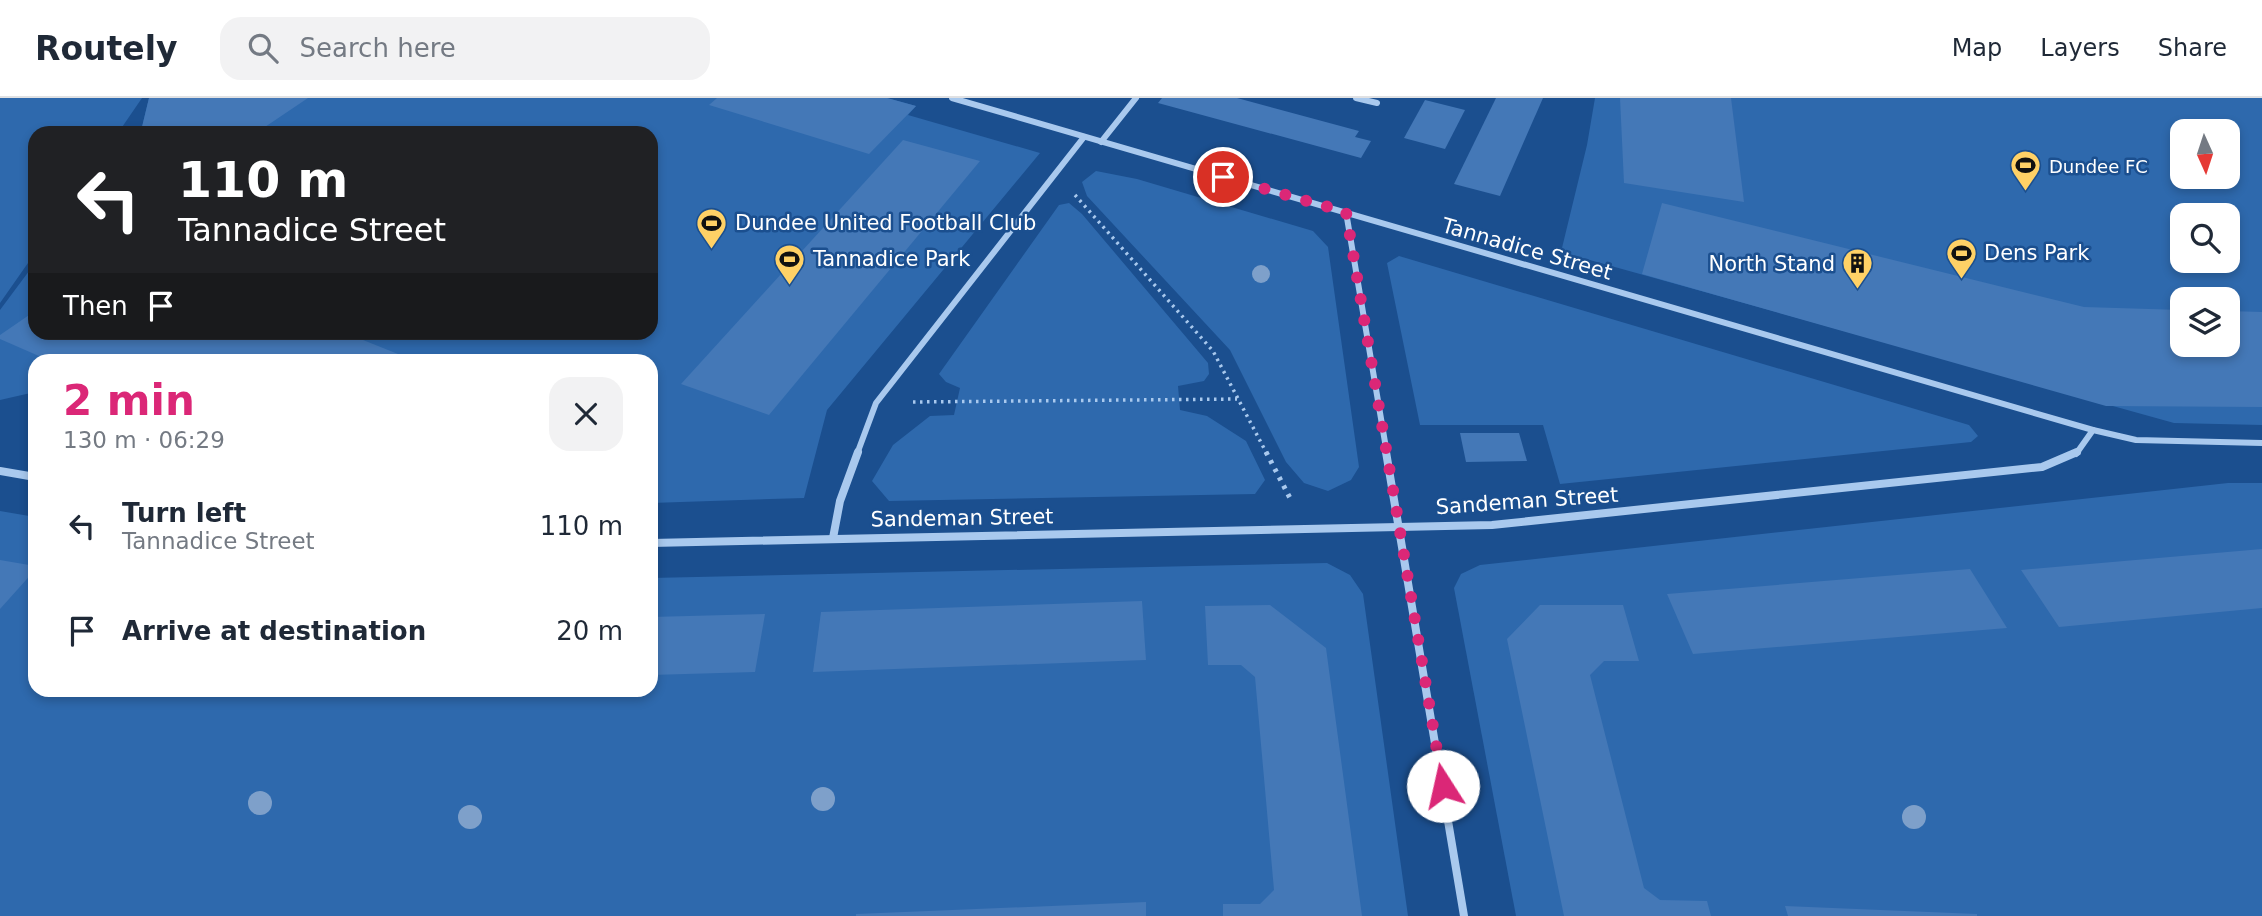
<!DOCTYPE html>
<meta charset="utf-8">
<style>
body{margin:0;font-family:"DejaVu Sans",sans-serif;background:#f2f2f3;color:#1f2937;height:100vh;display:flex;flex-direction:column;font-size:26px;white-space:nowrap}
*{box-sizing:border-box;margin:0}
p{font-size:23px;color:#747a83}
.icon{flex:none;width:38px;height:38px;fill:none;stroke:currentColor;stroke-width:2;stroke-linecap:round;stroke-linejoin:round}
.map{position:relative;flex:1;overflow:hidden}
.panel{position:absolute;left:28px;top:256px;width:630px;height:343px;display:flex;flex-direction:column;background:#fff;border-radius:21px;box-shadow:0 4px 10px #0003}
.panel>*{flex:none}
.top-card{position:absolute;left:28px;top:28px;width:630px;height:214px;border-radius:21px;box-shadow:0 4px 10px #0003;background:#202124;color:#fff;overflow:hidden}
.needle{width:46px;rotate:177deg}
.buttons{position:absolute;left:2170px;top:21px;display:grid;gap:14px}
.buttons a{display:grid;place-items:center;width:70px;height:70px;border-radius:14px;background:#fff;box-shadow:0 4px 10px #0003;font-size:35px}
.pin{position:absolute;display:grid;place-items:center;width:60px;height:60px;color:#fff;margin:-30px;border:4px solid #fff;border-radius:50%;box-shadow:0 2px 7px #0007}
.me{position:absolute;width:77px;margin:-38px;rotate:350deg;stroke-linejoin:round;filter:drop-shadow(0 0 5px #0008)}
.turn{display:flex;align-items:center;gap:24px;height:147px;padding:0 35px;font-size:32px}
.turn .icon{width:91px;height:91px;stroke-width:2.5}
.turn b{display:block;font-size:49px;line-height:60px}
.then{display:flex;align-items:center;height:66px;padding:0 35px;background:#0003;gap:14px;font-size:26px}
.round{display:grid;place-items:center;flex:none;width:74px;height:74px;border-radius:21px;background:#f2f2f3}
.overview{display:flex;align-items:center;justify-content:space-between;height:119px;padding:0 35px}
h1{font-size:42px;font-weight:700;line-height:52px;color:#db2777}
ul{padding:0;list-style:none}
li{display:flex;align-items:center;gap:21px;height:105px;padding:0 35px}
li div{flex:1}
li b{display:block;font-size:26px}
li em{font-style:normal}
header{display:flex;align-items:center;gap:42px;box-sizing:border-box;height:98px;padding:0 35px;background:#fff;border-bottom:2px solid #e0e1e3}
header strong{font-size:33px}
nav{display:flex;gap:38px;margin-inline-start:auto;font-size:24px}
.search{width:490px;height:63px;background:#f2f2f3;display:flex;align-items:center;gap:18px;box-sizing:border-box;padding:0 24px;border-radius:21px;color:#747a83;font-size:26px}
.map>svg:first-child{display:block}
.green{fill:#2e69ad;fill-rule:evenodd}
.building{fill:#4478b7}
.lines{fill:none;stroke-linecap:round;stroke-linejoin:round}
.path-far1{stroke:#a9c9ee;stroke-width:3.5;stroke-dasharray:2.5 4.5;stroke-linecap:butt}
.path{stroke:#a9c9ee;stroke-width:5;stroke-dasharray:3.5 6;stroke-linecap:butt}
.street-far1{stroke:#a9c9ee;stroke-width:6}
.street{stroke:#a9c9ee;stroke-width:8}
.tree{fill:#7ea0ca}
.route{stroke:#db2777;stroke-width:12;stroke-dasharray:0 21.6}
.labels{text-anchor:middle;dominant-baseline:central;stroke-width:5;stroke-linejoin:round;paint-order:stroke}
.far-poi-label{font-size:18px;fill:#fff;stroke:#1b4f8f;text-anchor:start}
.poi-label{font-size:21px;fill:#fff;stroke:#1b4f8f;text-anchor:start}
.street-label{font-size:21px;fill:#fff;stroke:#1b4f8f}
</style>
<header>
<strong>Routely</strong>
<div class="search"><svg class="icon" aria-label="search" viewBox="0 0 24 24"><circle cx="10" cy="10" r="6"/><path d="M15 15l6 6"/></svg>Search here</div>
<nav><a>Map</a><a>Layers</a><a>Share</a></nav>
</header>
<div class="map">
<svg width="2262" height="818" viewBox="0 0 2262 818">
<rect width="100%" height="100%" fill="#1b4f8f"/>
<!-- green -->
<g class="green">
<polygon points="0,0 142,0 118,35 35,35 35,155 0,205"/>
<polygon points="149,0 887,0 916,8 908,17 1040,55 827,312 804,400 651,405 651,262 35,262 35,294 0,302 0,212 35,165 35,234 651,234 651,35 132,35 142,29"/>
<path d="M1595 0H2262V327L2174 325 1561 154 1587 47ZM2182 33H2228V79H2182ZM2182 117H2228V163H2182ZM2182 201H2228V247H2182Z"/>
<polygon points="1096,73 1137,81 1313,133 1328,149 1359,369 1351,382 1328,393 1304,385 1286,364 1230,252 1087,98 1082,84"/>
<polygon points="1069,105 1082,116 1208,265 1209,276 1204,283 1178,288 1180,312 1207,318 1246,343 1265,382 1255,396 889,403 872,383 893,347 930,318 954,317 960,290 946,284 939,276 1059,107"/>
<polygon points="1399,158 1969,327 1978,338 1971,344 1560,386 1543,327 1420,327 1387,165"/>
<polygon points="2228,385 2262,385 2262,818 1516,818 1454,490 1461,476 1480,467"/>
<polygon points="0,413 35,419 35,592 651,592 651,480 1327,465 1350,477 1363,496 1408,818 0,818"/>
</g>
<!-- building -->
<g class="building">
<polygon points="149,0 308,0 256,35 132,35 142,29"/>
<polygon points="717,0 887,0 916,8 869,56 709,7"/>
<polygon points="1162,0 1237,0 1359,33 1355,39 1371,43 1361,60 1158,5"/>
<polygon points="1496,0 1543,0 1500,98 1454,86"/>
<polygon points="1620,0 1731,0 1744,104 1624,85"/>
<polygon points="1425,2 1465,12 1445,51 1404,40"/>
<polygon points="903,42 980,63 769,317 681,286"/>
<polygon points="1662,105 2084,209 2182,212 2182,247 2228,247 2228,213 2262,214 2262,309 2106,308 1642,176"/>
<polygon points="35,213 35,234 343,234 413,262 48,262 0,241 0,237"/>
<polygon points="1460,335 1519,335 1527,363 1466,364"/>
<polygon points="2262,451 2262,510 2059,529 2021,472"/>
<polygon points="0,462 35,468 35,472 0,511"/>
<polygon points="1970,471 2007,530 1693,556 1667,496"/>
<polygon points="1142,503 1146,562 813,574 821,514"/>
<polygon points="1270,507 1326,550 1362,818 1223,818 1223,806 1260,806 1274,792 1255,579 1241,567 1208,567 1205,508"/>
<polygon points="1540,507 1623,507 1639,563 1604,563 1590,577 1644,790 1660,802 1707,803 1711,818 1564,818 1507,541"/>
<polygon points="765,516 755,574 651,577 651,519"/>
<polygon points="1146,804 1146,818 856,818 856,816"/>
<polygon points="1785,808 1977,816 1977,818 1788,818"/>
</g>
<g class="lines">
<!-- path-far1 -->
<g class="path-far1">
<polyline points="1075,97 1213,253 1267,356"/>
<polyline points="913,304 1237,301"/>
</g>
<!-- path -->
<polyline class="path" points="1266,354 1291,402"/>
<!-- street-far1 -->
<g class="street-far1">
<polyline points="952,0 2093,332"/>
<polyline points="1356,0 1377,5"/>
<polyline points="1101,44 1136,0"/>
<polyline points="1346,114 1387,356"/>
<polyline points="857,356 876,305 1084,39"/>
<polyline points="2076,356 2093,332 2136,342 2262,345"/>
</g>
<!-- street -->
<g class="street">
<polyline points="1386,354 1464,818"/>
<polyline points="0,373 35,379"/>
<polyline points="833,440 840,403 858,354"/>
<polyline points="651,445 1492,427 2042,369 2077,354"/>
</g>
</g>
<!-- trees -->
<g class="tree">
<circle cx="1261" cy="176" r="9"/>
<circle cx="823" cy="701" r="12"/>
<circle cx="260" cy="705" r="12"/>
<circle cx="470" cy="719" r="12"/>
<circle cx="1914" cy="719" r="12"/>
</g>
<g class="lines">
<!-- route -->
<polyline class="route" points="1223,79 1346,114 1443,688"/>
</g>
<!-- icons -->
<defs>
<symbol id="stadium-pin" viewBox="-11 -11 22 30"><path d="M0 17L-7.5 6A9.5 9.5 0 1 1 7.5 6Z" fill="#ffd166" stroke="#1b4f8f"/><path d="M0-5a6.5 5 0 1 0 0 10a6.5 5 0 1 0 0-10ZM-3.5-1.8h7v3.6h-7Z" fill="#111"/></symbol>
<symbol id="building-pin" viewBox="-11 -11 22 30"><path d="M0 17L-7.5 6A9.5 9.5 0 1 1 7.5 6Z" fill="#ffd166" stroke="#1b4f8f"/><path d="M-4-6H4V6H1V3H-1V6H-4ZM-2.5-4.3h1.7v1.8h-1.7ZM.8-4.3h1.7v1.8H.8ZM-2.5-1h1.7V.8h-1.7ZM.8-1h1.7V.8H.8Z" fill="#111"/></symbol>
</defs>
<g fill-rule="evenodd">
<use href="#stadium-pin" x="2008" y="50" width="35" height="47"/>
<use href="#stadium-pin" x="694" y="108" width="35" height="47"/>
<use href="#stadium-pin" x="1944" y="138" width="35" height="47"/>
<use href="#stadium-pin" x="772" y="144" width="35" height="47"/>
<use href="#building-pin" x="1840" y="148" width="35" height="47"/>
</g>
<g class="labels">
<!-- far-poi labels -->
<g class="far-poi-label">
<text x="2049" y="68">Dundee FC</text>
</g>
<!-- poi labels -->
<g class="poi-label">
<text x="735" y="125">Dundee United Football Club</text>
<text x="1984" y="155">Dens Park</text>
<text x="813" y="161">Tannadice Park</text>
<text x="1835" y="166" text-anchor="end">North Stand</text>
</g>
<!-- street labels -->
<g class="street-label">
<text transform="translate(1527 151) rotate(16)">Tannadice Street</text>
<text transform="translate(1527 403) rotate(-4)">Sandeman Street</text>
<text transform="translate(962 420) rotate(-1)">Sandeman Street</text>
</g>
</g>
</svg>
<div class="buttons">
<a><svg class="needle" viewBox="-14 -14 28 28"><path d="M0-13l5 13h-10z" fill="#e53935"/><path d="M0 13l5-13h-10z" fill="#747a83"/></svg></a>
<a><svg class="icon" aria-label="search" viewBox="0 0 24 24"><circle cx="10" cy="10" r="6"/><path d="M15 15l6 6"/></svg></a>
<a><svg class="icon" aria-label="layers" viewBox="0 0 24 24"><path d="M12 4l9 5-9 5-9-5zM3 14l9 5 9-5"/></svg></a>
</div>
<div class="pin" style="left:1223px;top:79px;background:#d93025"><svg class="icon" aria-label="arrive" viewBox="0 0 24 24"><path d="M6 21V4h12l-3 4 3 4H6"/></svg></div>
<svg class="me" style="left:1443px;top:688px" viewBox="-20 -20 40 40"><circle r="19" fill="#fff"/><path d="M0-13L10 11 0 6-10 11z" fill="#db2777"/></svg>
<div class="top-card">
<div class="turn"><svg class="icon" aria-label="left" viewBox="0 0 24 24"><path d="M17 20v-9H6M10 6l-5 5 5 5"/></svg><div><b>110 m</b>Tannadice Street</div></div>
<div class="then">Then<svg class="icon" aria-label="arrive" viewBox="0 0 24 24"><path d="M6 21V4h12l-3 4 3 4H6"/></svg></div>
</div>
<section class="panel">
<div class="overview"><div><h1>2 min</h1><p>130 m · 06:29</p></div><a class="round"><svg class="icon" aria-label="close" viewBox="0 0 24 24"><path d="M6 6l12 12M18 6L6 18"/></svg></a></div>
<ul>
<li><svg class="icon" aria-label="left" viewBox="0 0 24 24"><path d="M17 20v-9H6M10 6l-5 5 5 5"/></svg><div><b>Turn left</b><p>Tannadice Street</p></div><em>110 m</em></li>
<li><svg class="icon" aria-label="arrive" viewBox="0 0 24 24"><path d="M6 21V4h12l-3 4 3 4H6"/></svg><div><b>Arrive at destination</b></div><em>20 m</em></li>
</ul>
</section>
</div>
